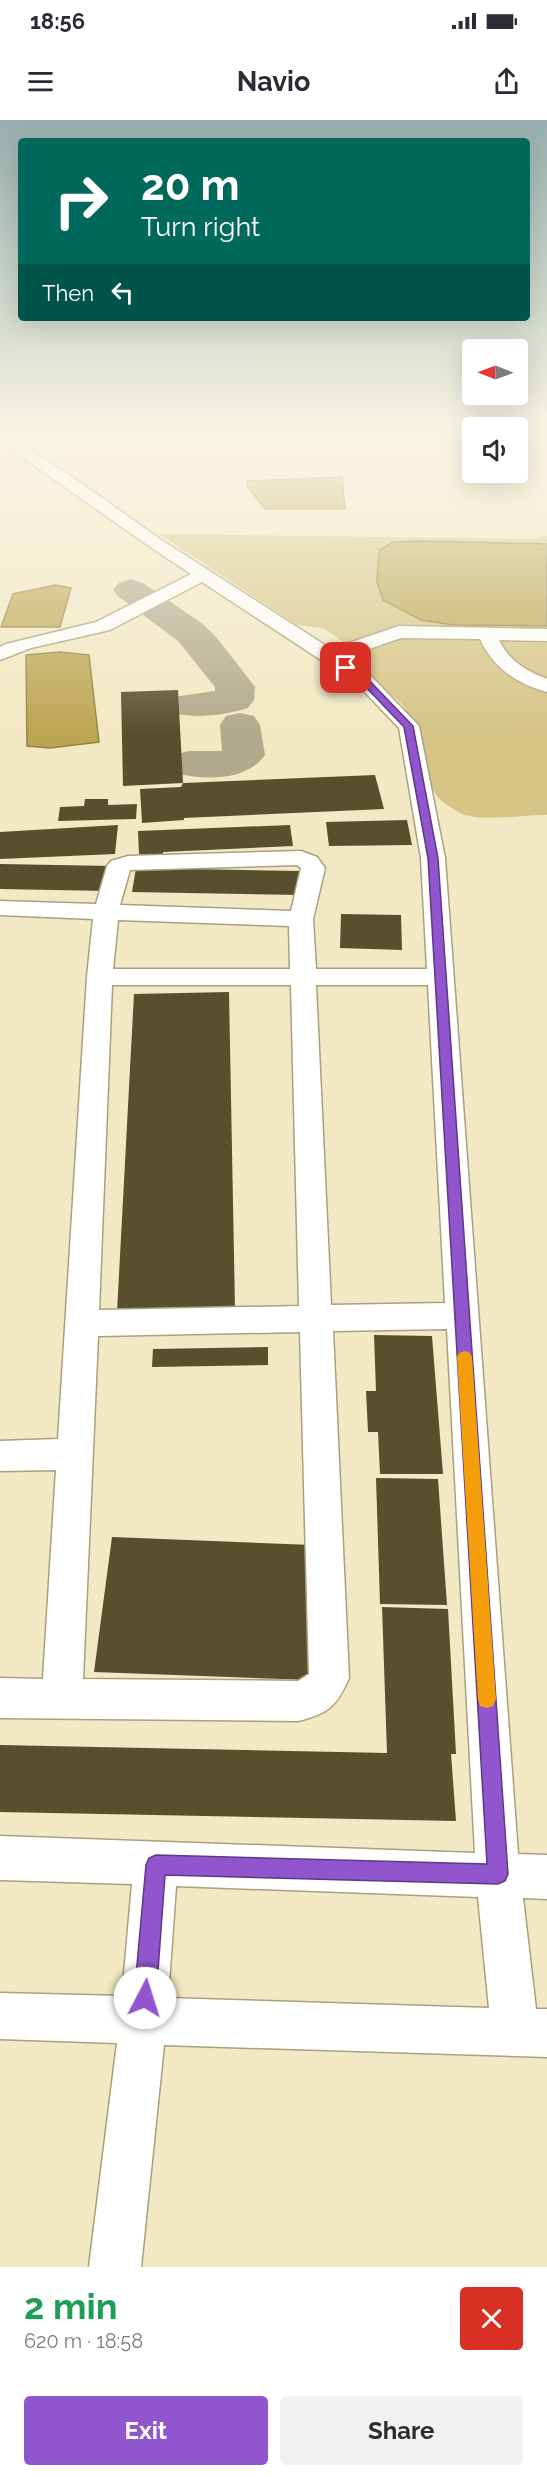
<!DOCTYPE html>
<meta charset="utf-8">
<style>
body{margin:0;font-family:Raleway,sans-serif;background:#f2f2f3;color:#2b2b33;height:100vh;display:flex;flex-direction:column;font-size:22px;white-space:nowrap}
*{box-sizing:border-box;margin:0}
p{font-size:20px;color:#7c7c81}
.icon{flex:none;width:33px;height:33px;fill:none;stroke:currentColor;stroke-width:2;stroke-linecap:round;stroke-linejoin:round}
.map{position:relative;height:2147px;overflow:hidden}
.panel{display:flex;flex-direction:column;background:#fff;flex:1}
.panel>*{flex:none}
.banner{position:absolute;left:18px;top:18px;width:512px;height:183px;border-radius:6px;box-shadow:0 6px 24px #0002;background:#00695c;color:#fff;overflow:hidden}
.needle{width:39px;rotate:271deg}
.controls{position:absolute;left:462px;top:219px;display:grid;gap:12px}
.controls a{display:grid;place-items:center;width:66px;height:66px;border-radius:6px;background:#fff;box-shadow:0 6px 24px #0002;font-size:30px}
.pin{position:absolute;display:grid;place-items:center;width:51px;height:51px;color:#fff;margin:-26px;border-radius:12px;box-shadow:0 3px 9px #0006}
.me{position:absolute;width:66px;margin:-33px;rotate:5deg;stroke-linejoin:round;filter:drop-shadow(0 0 4px #0008)}
.turn{display:flex;align-items:center;gap:21px;height:126px;padding:0 24px;font-size:27px}
.turn .icon{width:78px;height:78px;stroke-width:2.5}
.turn b{display:block;font-size:42px;line-height:51px}
.then{display:flex;align-items:center;height:57px;padding:0 24px;background:#0003;gap:12px;font-size:22px}
.round{display:grid;place-items:center;flex:none;width:63px;height:63px;border-radius:6px;background:#f2f2f3}
.overview{display:flex;align-items:center;justify-content:space-between;height:102px;padding:0 24px}
h1{font-size:36px;font-weight:700;line-height:45px;color:#1e9e55}
.action{display:flex;gap:12px;margin-top:auto;padding:12px 24px}
.action a{flex:1;height:69px;border-radius:6px;background:#9156cd;color:#fff;font-size:24px;font-weight:700;line-height:69px;text-align:center}
.action a+a{background:#f2f2f3;color:#2b2b33}
.status{display:flex;justify-content:space-between;align-items:center;height:42px;padding:0 30px;background:#fff;direction:ltr}
.status svg{height:16px;fill:currentColor}
header{display:flex;justify-content:space-between;align-items:center;height:78px;padding:0 24px;background:#fff;font-size:27px;font-weight:700}
.map>svg:first-child{display:block}
.green{fill:#d6c486}
.water{fill:#bca551;stroke:#948344;stroke-width:1.5}
.lines{fill:none;stroke-linecap:round;stroke-linejoin:round}
.taxiway{fill:#b1a98c;fill-rule:evenodd}
.building{fill:#584f2f}
.minor-casing{stroke:#aaa07d;stroke-width:3}
.minor{fill:#fff;fill-rule:evenodd}
.route{fill:#9156cd;stroke:#5e3885;stroke-width:1.5}
.slow{fill:#f59e0b}
</style>
<div class="status"><b>18:56</b><svg viewBox="0 0 49 12"><path d="M0 12V9h3v3zM5 12V6h3v6zM10 12V3h3v9zM15 12V0h3v12zM26 1h20v11H26zM47 4h2v5h-2z"/></svg></div>
<header><svg class="icon" aria-label="menu" viewBox="0 0 24 24"><path d="M4 6h16M4 12h16M4 18h16"/></svg>Navio<svg class="icon" aria-label="share" viewBox="0 0 24 24"><path d="M12 15V3M7 8l5-5 5 5M5 13v7h14v-7"/></svg></header>
<div class="map">
<svg width="547" height="2147" viewBox="0 0 547 2147">
<rect width="100%" height="100%" fill="#f2e8c3"/>
<!-- green -->
<path class="green" d="M159 414 533 419 547 416V695C526 694 479 703 460 693 452 688 440 682 435 673 427 663 429 645 425 633 420 618 413 601 404 587 394 571 348 551 349 535L355 530 323 508 297 505Z"/>
<!-- water -->
<g class="water">
<polygon points="342,357 345,389 265,389 248,367 247,361"/>
<polygon points="421,421 547,424 547,506 453,505 421,500 383,480 377,462 379,430 394,422"/>
<polygon points="55,465 71,468 60,507 1,507 13,474"/>
<polygon points="60,532 89,535 99,622 50,628 27,626 26,535"/>
</g>
<g class="lines">
<!-- taxiway -->
<g class="taxiway">
<path d="M131 459 143 463 204 505 217 518 255 567 254 580 248 588C224 595 198 599 174 593L168 585 174 577 215 571V567L178 521 119 477 113 470 119 463Z"/>
<path d="M240 593 254 596 260 605 265 635C246 662 203 660 174 653L168 644 174 635 189 631H222L220 605 226 596Z"/>
</g>
</g>
<!-- building -->
<g class="building">
<polygon points="178,570 183,663 123,666 121,572"/>
<polygon points="375,655 384,689 184,698 184,700 142,703 140,669 181,667 183,663"/>
<polygon points="85,679 108,679 108,685 137,684 136,699 58,701 60,687 84,686"/>
<polygon points="407,700 412,725 329,726 326,702"/>
<polygon points="118,705 115,734 0,739 0,712"/>
<polygon points="290,705 293,726 163,732 163,739 145,740 145,734 139,734 138,711"/>
<polygon points="0,744 112,746 107,771 0,769"/>
<polygon points="136,748 301,751 301,775 132,772"/>
<polygon points="341,794 401,795 402,830 340,828"/>
<polygon points="229,872 235,1189 117,1192 134,874"/>
<polygon points="374,1215 432,1216 443,1354 380,1354 378,1312 368,1312 366,1271 376,1271"/>
<polygon points="268,1227 268,1245 152,1247 153,1229"/>
<polygon points="376,1358 438,1359 447,1485 380,1484"/>
<polygon points="112,1417 312,1425 309,1560 94,1552"/>
<polygon points="382,1487 448,1489 456,1634 451,1634 456,1701 0,1692 0,1625 387,1633"/>
</g>
<g class="lines">
<defs>
<path id="minor" d="M0 313 5 314 71 356 160 419 331 529 399 506 547 509V521L499 520C509 541 526 551 547 559V572C517 564 493 548 480 519L401 518 343 538 370 555 419 606 445 738 518 1734 547 1735V1779L523 1778 536 1889H547V1937L164 1925 141 2147H89L117 1923 0 1919V1873L122 1876 132 1764 0 1760V1716L475 1733 447 1209 333 1211 349 1558C337 1586 328 1594 298 1601L0 1598V1558L43 1559 56 1350 0 1351V1321L58 1319 87 857 93 799 0 795V781L96 784 107 746 111 741 128 736 301 731 317 737 325 748 313 799 316 849H427L421 738 399 608 356 563 202 462 110 510 31 528 0 540V527L6 524 96 502 191 454C126 412 65 365 0 323ZM297 745 301 748 291 791 120 785 130 750ZM118 800 289 806 290 849H113ZM112 865H291L299 1186 99 1190ZM316 865H428L445 1183 331 1185ZM300 1212 309 1554 298 1561 83 1559 98 1216ZM176 1766 478 1777 489 1888 168 1878Z"/>
</defs>
<!-- minor casing -->
<use href="#minor" class="minor-casing"/>
<!-- minor -->
<use href="#minor" class="minor"/>
</g>
<!-- sky -->
<linearGradient id="sky" x2="0" y2="1"><stop stop-color="#96aeac"/><stop offset="0.51" stop-color="#f9f5e4"/><stop offset="1" stop-color="#f9f5e4" stop-opacity="0"/></linearGradient>
<rect width="547" height="614" fill="url(#sky)"/>
<!-- route -->
<polygon class="route" points="346,545 366,557 413,606 438,738 508,1754 505,1761 498,1764 165,1755 156,1878 153,1885 145,1888 138,1885 134,1878 146,1745 149,1738 156,1735 487,1744 428,738 404,607 360,561 343,550 342,548"/>
<!-- slow -->
<polygon class="slow" points="465,1231 470,1233 472,1237 496,1579 493,1586 487,1588 480,1586 478,1579 457,1237 459,1233"/>
</svg>
<div class="controls">
<a><svg class="needle" viewBox="-14 -14 28 28"><path d="M0-13l5 13h-10z" fill="#e53935"/><path d="M0 13l5-13h-10z" fill="#7c7c81"/></svg></a>
<a><svg class="icon" aria-label="sound" viewBox="0 0 24 24"><path d="M4 9h4l5-4v14l-5-4H4zM17 9q2 3 0 6"/></svg></a>
</div>
<div class="pin" style="left:346px;top:548px;background:#d93025"><svg class="icon" aria-label="arrive" viewBox="0 0 24 24"><path d="M6 21V4h12l-3 4 3 4H6"/></svg></div>
<svg class="me" style="left:145px;top:1878px" viewBox="-20 -20 40 40"><circle r="19" fill="#fff"/><path d="M0-13L10 11 0 6-10 11z" fill="#9156cd"/></svg>
<div class="banner">
<div class="turn"><svg class="icon" aria-label="right" viewBox="0 0 24 24"><path d="M7 20v-9h11M14 6l5 5-5 5"/></svg><div><b>20 m</b>Turn right</div></div>
<div class="then">Then<svg class="icon" aria-label="left" viewBox="0 0 24 24"><path d="M17 20v-9H6M10 6l-5 5 5 5"/></svg></div>
</div>
</div>
<section class="panel">
<div class="overview"><div><h1>2 min</h1><p>620 m · 18:58</p></div><a class="round" style="background:#d93025;color:#fff"><svg class="icon" aria-label="close" viewBox="0 0 24 24"><path d="M6 6l12 12M18 6L6 18"/></svg></a></div>
<div class="action"><a>Exit</a><a>Share</a></div>
</section>
